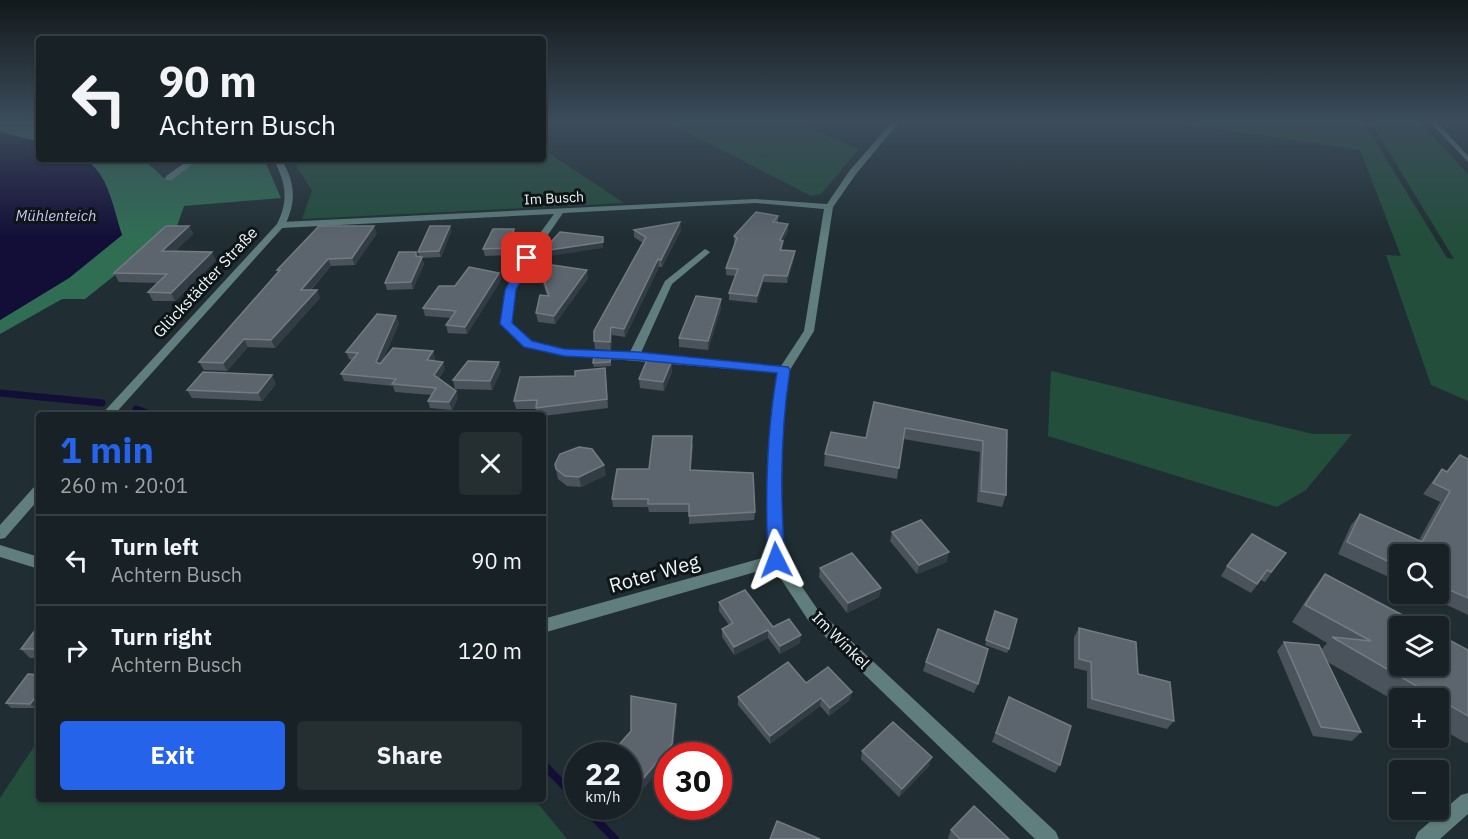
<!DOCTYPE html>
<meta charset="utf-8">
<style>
body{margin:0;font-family:"IBM Plex Sans",sans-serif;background:#252f32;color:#f1f3f6;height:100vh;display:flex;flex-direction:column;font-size:22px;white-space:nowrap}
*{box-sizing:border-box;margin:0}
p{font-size:20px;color:#9fa4a7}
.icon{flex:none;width:33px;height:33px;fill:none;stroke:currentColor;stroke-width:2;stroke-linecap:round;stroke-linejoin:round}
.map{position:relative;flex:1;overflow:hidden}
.side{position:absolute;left:36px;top:412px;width:510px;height:390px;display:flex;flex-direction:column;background:#182226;border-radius:6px;box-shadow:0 2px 4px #0004,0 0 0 2px #363f43}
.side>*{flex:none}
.banner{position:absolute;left:36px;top:36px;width:510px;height:126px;border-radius:6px;box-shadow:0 2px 4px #0004,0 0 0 2px #363f43;background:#182226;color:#f1f3f6;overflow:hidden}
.controls{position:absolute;left:1389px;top:544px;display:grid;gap:12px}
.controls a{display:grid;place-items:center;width:60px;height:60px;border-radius:6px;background:#182226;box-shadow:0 2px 4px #0004,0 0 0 2px #363f43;font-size:30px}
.speed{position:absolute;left:564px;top:742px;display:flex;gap:12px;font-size:30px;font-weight:700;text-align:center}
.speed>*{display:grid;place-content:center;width:78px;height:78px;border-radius:50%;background:#182226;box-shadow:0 2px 4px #0004,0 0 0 2px #363f43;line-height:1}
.speed small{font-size:15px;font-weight:400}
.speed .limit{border:9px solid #d22;background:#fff;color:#111}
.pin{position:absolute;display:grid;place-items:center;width:51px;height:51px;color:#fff;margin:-26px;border-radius:12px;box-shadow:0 3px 9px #0006}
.me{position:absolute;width:66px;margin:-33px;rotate:357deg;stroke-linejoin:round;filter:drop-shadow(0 0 4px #0008)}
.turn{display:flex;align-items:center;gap:21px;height:126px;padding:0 24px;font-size:27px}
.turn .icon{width:78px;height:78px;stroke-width:2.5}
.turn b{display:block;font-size:42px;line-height:51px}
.round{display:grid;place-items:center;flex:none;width:63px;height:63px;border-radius:6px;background:#252f32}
.overview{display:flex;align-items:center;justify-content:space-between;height:102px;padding:0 24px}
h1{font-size:36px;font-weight:700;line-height:45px;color:#2563eb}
.cta{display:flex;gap:12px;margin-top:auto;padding:12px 24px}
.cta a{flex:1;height:69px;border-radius:6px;background:#2563eb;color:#fff;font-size:24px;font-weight:700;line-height:69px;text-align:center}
.cta a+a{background:#252f32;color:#f1f3f6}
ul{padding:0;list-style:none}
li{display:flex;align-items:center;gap:18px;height:90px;padding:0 24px;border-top:2px solid #363f43}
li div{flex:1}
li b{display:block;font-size:22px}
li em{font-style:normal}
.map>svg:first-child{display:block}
.green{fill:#224e3b}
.forest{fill:#306e54}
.water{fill:#130e38}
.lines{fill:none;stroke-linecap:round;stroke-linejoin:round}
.stream-far1{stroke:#130e38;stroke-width:7}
.stream{stroke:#130e38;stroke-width:8}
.minor{fill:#5f7e7d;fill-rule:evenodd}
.tertiary{fill:#5f7e7d;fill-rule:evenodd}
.wall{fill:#4a525c}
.shaded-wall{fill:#323c44}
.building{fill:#5c646d;stroke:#727b83;stroke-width:1.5}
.route{fill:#2563eb;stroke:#184099;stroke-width:1.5}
.labels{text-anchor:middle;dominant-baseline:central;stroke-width:6;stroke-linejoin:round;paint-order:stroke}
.far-street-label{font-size:14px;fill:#edf6f9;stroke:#0f1517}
.far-water-label{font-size:15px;font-style:italic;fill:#c3c5f3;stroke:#0f1517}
.street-label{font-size:16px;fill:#edf6f9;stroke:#0f1517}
.near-street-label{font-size:20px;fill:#edf6f9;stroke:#0f1517}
</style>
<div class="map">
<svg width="1468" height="839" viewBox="0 0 1468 839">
<rect width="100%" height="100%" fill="#202e33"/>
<!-- green -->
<g class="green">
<polygon points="666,121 793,121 859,149 821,194 811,196"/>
<polygon points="1222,121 1363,121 1447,258 1454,259 1370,121 1419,121 1468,174 1468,401 1431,385 1386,255 1401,256 1360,150 1184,124"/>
<polygon points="543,149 624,203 302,219 312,191 292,159 543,159"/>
<polygon points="1051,371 1313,434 1352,434 1306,490 1277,507 1048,436"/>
<polygon points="39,739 39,800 535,800 567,839 0,839 0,798"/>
</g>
<!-- forest -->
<g class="forest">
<polygon points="0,121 39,121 39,142 0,132"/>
<path d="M83 159H143L164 178 192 159H264L281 198 184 206 177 226 85 299H62L0 334V320L69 278 122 235C114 211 108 170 83 159Z"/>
</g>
<!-- water -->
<path class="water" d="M0 132 39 142V159H83C108 170 114 212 122 235L69 278 0 320Z"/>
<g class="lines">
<!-- stream-far1 -->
<g class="stream-far1">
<polyline points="0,393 102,403"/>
<polyline points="136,409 155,416"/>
</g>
<!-- stream -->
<g class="stream">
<polyline points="543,764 578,800"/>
<polyline points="584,807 615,839"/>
</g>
<!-- minor -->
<g class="minor">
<path d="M893 121H900L856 174 833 207 814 331 790 370 782 418 780 502 783 559 818 610 1056 832 1059 839H1035L808 620 773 567 543 633V619L769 556C766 493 767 435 778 373L564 355 524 346 501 324 506 290 522 258 554 214 281 228 277 225 281 222 755 199 827 204 850 170ZM755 203 824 209 804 331 781 366 640 355 672 284 708 254 710 252 705 249 665 281 629 354 564 349 532 342 511 323 516 290 532 258 563 213Z"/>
<polygon points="190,159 199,159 172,180 166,180 166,176"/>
<polygon points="0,545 39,557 39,569 0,557"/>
</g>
<!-- tertiary -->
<g class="tertiary">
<polygon points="1429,121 1436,121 1468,156 1468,162"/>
<path d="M273 159H281C295 182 297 200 285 225L113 416H100L277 224C289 200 286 182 273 159Z"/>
<polygon points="39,485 39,499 5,538 0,539 0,525 34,487"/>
<polygon points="1468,793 1468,814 1440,839 1415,839 1418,832 1461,795"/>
</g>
</g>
<!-- wall -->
<g class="wall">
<polygon points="778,216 778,222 788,231 783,241 782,250 795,251 794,258 787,283 763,282 757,303 729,300 729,293 735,276 726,275 726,268 735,244 734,243 734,236"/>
<polygon points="189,226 193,234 175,251 216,260 175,301 153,301 148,292 159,283 119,282 114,273"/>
<polygon points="450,226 451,232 441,257 422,258 424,264 413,289 387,290 385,283 416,252 417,256 419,256 418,252"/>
<polygon points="514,229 515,236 509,255 485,256 483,249"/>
<polygon points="634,230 681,230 662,267 659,267 625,337 612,335 611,350 595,349 594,341 643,243 634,237"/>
<polygon points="377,233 355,265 331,266 311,290 320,298 275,348 248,347 227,371 204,370 199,362 278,273 277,270"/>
<polygon points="538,263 588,278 555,324 538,322 536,313 547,296 539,271"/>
<polygon points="499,273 501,280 467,334 448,333 446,325 451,318 425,316 423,308 455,286"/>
<polygon points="721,308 708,350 679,347 679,338"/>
<polygon points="399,323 382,362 433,351 435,359 434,361 445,369 439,378 456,391 458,398 452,410 430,408 428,401 432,395 395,392 393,386 344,381 341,374 352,360 349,359 346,352"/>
<polygon points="611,357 611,366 594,367 593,363"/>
<polygon points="671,363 672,372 664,391 640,388 639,379"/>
<polygon points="501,371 492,390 455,389 453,380"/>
<polygon points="606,376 608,408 543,416 537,416 536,409 516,409 514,401"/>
<polygon points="276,384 262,401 192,398 187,390"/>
<polygon points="874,402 1007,430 1006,495 1002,507 977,502 980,452 903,439 897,479 824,466 825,454 866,438"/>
<polygon points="693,444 691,470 755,512 754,520 689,524 689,512 649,512 648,507 613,507 612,499 649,469"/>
<polygon points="1460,455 1468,459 1468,615 1424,594 1438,594 1438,555 1400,555 1400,582 1338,554 1351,525 1360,514 1419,540 1440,502 1423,494 1442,469 1447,471"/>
<polygon points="555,464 606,475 581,487 567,486 558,479"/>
<polygon points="892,532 947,562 917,574 890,541"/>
<polygon points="1286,553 1265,582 1261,580 1251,593 1221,576 1227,566"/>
<polygon points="820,568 881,588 879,597 847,613 819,577"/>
<polygon points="1325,574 1468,650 1468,742 1466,743 1438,727 1438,699 1400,699 1400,704 1326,661 1361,732 1352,741 1313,736 1277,651 1284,642 1321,650 1327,643 1292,622 1312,591"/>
<polygon points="719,602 773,627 800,643 780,654 768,638 734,655 722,637 722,629 729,625 719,611"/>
<polygon points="995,611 1009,649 1007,653 985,645"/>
<polygon points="39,625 39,658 30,658 21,649"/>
<polygon points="1079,628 1138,674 1174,721 1167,729 1087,708 1087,671 1074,668 1074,637"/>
<polygon points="926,662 978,684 974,693 923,671"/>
<polygon points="39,675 39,703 35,708 11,708 6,703"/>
<polygon points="806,683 850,700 829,716 820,706 770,744 738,705 738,697"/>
<polygon points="1009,697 1060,765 1055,773 992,742"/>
<polygon points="862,751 929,766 899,797 861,759"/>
<polygon points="951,830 1009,839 949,839 948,838"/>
</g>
<!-- shaded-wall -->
<g class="shaded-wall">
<polygon points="680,222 681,230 662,267 661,260"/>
<polygon points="788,224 788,231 780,248 780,240"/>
<polygon points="189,226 193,234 167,259 162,251"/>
<polygon points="374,226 377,233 355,265 352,258"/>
<polygon points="450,226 451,232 441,257 439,251"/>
<polygon points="514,229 515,236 509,255 508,248"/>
<polygon points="603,237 603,248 544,257 543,251"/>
<polygon points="795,251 794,258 787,283 787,276"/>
<polygon points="212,252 216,260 175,301 171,293"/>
<polygon points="422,257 424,264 413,289 411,282"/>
<polygon points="328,259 331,266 304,297 301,290"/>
<polygon points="658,259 659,267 625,337 624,329"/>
<polygon points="587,270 588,278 555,324 554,316"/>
<polygon points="499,273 501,280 467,334 465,327"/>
<polygon points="764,275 763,282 757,303 757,296"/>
<polygon points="317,290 320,298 275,348 271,340"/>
<polygon points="721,299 721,308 708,350 708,341"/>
<polygon points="396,316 399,323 379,369 376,362"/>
<polygon points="611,327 612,335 611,350 610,342"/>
<polygon points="244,339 248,347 227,371 223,363"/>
<polygon points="433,351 435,359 429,368 427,360"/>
<polygon points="443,362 445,369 436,382 434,375"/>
<polygon points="499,362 501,371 492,390 490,381"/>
<polygon points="671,363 672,372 664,391 663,382"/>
<polygon points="272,375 276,384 262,401 258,393"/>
<polygon points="456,391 458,398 452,410 449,402"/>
<polygon points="604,465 606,475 581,487 579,477"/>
<polygon points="949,552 947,562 917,574 919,565"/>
<polygon points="881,588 879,597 847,613 848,603"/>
<polygon points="768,630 768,638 734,655 734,647"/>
<polygon points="801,635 800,643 780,654 780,646"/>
<polygon points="852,692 850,700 829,716 830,708"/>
<polygon points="39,693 39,703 35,708 30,704"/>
<polygon points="821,698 820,706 770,744 770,736"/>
<polygon points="676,704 677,712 673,753 670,756 668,756 668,759 630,805 628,797"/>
<polygon points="932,757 929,766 899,797 902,789"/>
</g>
<!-- building -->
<g class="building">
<polygon points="756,212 778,216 773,222 788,224 780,240 783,241 780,250 795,251 787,276 764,275 757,296 729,293 738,269 726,268 737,238 734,236"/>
<polygon points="680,222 661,260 658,259 624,329 611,327 610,342 594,341 594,331 646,237 634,230"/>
<polygon points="166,226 189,226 162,251 212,252 171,293 148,292 167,274 114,273"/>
<polygon points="319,226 374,226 352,258 328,259 301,290 317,290 271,340 244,339 223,363 199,362 280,270 277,270"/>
<polygon points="430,226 450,226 439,251 418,252"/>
<polygon points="493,229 514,229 508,248 483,249"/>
<polygon points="560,232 603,237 603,242 543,251"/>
<polygon points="399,252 416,252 416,256 422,257 411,282 385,283"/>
<polygon points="538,263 587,270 554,316 536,313 540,295 549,296"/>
<polygon points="469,267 499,273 465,327 446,325 456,311 423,308 439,286 455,286"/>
<polygon points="696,296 721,299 708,341 679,338"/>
<polygon points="377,314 396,316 376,362 380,364 393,348 433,351 427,360 443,362 434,375 456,391 449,402 428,401 436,388 392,384 396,379 341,374 358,353 346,352"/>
<polygon points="594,355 611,357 610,362 593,363"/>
<polygon points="647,360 671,363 663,382 639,379"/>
<polygon points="468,361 499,362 490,381 453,380"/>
<polygon points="605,368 607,399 536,408 537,400 514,401 520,377 575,376 575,371"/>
<polygon points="203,372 272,375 258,393 187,390"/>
<polygon points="874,402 1007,430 1006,495 981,491 983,441 905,428 899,468 825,454 831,432 866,438"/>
<polygon points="653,436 692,436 690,470 753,473 755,512 689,516 689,504 648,504 648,499 612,499 617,469 649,469"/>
<polygon points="579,447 592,449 604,465 579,477 565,476 556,469 555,464 560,454"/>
<polygon points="1460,455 1468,459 1468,598 1438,585 1438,555 1400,555 1400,567 1347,542 1360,514 1422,542 1450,491 1433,483 1442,469 1447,472"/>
<polygon points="921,520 949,552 919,565 892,532"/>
<polygon points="1252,534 1286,553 1271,572 1267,570 1257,584 1227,566"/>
<polygon points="852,553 881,588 848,603 820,568"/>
<polygon points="1325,574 1425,627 1400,627 1400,666 1438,666 1438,634 1468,650 1468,716 1332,637 1371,641 1305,605"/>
<polygon points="745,590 773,627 789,619 801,635 780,646 768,630 734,647 722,629 733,623 719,602"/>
<polygon points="995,611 1017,619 1009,649 986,640"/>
<polygon points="39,625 39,649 21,649"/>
<polygon points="1079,628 1136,642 1138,674 1170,682 1174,721 1092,699 1091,662 1079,659"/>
<polygon points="938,629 988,649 978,684 926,662"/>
<polygon points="1284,642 1319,645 1361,732 1321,727"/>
<polygon points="788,662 806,683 828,667 852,692 830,708 821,698 770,736 738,697"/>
<polygon points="28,674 39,675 39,693 30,704 6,703"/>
<polygon points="631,696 676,704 672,744 628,797 628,756 609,756 631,731"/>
<polygon points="1009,697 1071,726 1060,765 996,733"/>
<polygon points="893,722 932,757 902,789 862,751"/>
<polygon points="974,806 1009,839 960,839 951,830"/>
<polygon points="777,821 820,839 770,839"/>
</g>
<!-- sky -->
<linearGradient id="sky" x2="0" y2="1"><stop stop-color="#12191c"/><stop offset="0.51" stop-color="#3c4c5b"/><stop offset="1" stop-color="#3c4c5b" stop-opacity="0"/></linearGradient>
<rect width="1468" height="238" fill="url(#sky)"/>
<!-- route -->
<path class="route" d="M523 256 532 258 516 290 512 323 532 341 564 349 638 352 788 367 790 370C780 434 780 496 785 560L782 565 776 567 768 560C765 497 766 436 777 373L638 360 564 356 524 347 500 324 505 290Z"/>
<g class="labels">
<!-- far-street labels -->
<g class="far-street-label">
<text transform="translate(554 198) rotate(-3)">Im Busch</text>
</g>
<!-- far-water labels -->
<g class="far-water-label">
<text x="56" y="215">Mühlenteich</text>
</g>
<!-- street labels -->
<g class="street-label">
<text transform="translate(205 282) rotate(-47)">Glückstädter Straße</text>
<text transform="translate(841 640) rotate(45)">Im Winkel</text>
</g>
<!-- near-street labels -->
<g class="near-street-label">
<text transform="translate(654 573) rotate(-16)">Roter Weg</text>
</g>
</g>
</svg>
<div class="controls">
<a><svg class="icon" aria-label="search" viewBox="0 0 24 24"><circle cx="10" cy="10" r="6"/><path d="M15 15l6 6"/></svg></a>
<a><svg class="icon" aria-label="layers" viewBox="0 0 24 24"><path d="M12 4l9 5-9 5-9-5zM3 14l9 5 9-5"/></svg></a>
<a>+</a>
<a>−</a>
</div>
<div class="speed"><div>22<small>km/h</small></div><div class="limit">30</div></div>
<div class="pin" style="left:527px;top:258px;background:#d93025"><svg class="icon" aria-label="arrive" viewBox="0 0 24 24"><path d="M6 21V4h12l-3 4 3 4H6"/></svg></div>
<svg class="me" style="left:776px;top:560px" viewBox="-20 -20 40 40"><path d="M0-17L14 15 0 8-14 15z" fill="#2563eb" stroke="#fff" stroke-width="4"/></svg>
<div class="banner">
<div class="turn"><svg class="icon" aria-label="left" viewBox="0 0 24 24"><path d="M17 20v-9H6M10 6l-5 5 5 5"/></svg><div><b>90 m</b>Achtern Busch</div></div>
</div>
<section class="side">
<div class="overview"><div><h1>1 min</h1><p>260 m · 20:01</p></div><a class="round"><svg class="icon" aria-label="close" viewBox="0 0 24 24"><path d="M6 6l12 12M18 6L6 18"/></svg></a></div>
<ul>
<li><svg class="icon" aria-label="left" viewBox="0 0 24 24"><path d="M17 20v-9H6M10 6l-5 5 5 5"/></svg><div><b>Turn left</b><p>Achtern Busch</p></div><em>90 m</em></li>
<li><svg class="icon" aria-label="right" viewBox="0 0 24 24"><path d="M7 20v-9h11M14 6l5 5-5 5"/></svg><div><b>Turn right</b><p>Achtern Busch</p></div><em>120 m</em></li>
</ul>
<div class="cta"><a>Exit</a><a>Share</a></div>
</section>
</div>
